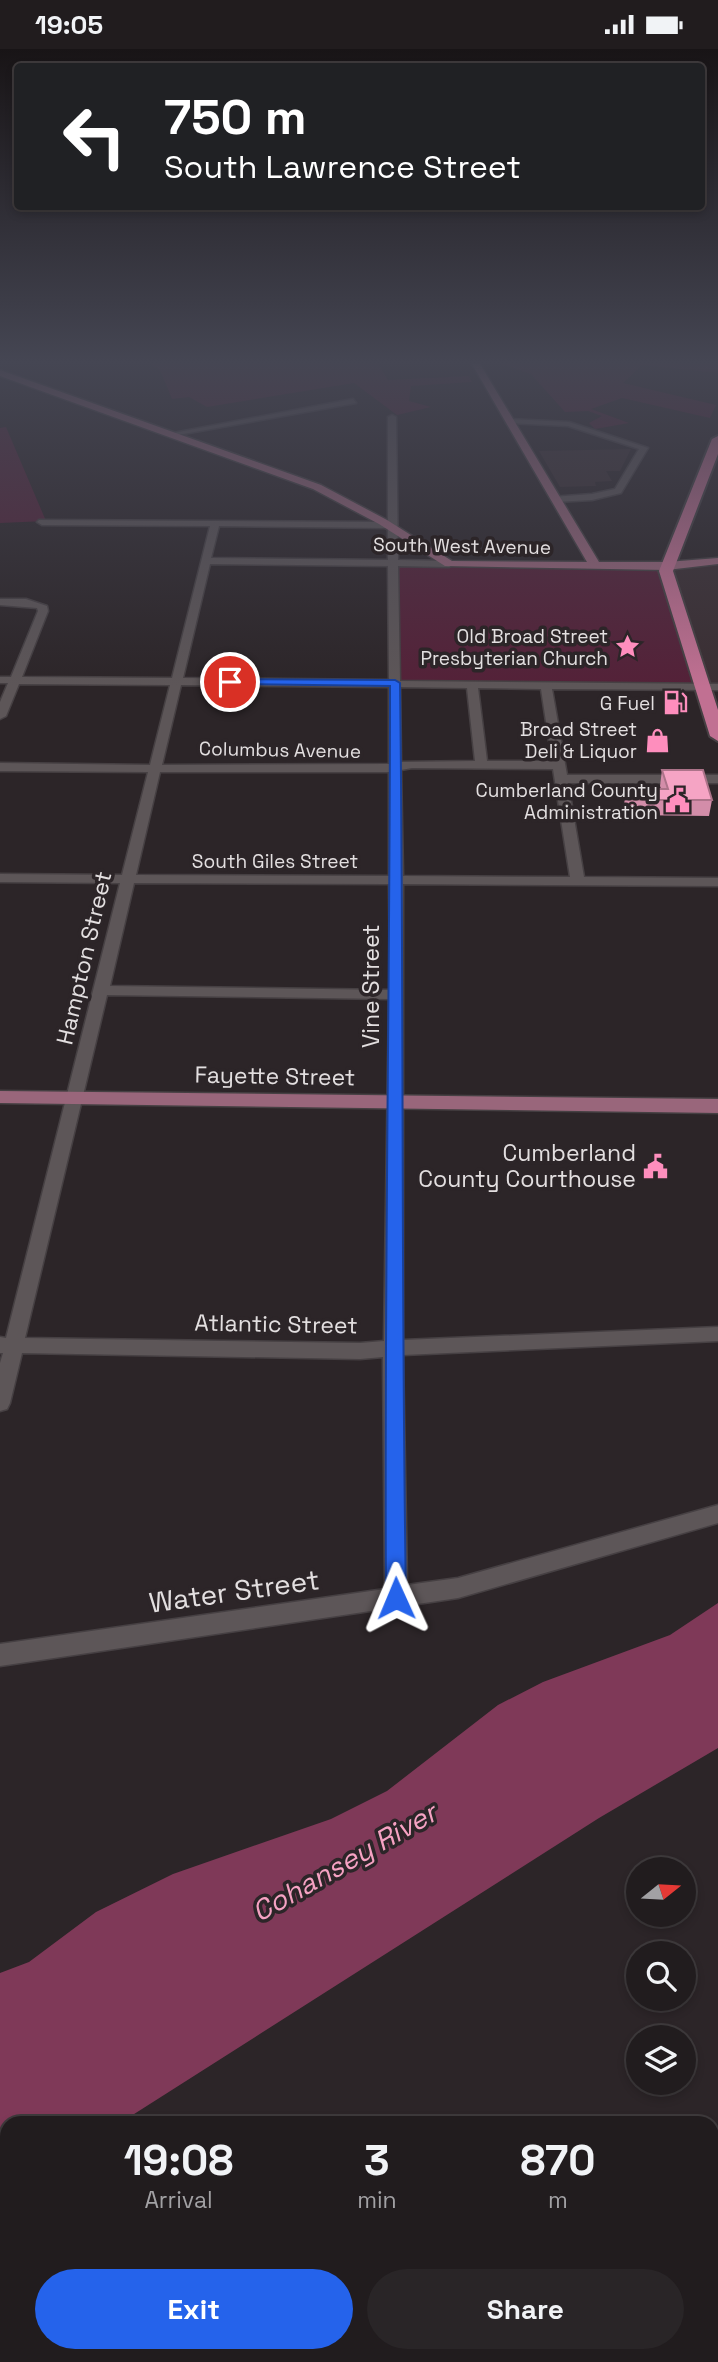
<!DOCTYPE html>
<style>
body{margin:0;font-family:"Space Grotesk",sans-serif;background:#292527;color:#f1f3f6;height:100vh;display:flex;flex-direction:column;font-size:26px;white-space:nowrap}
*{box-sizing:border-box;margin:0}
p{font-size:23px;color:#a2a1a4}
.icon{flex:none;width:38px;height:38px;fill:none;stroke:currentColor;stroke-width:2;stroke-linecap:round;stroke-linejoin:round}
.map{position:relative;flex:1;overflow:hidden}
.side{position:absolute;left:0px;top:2067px;width:719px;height:247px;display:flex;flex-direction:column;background:#211c1e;border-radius:21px 21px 0 0;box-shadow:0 4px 10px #0003,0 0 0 2px #3e3a3c}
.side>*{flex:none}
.top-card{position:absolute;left:14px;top:14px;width:691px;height:147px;border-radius:7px;box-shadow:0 4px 10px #0003,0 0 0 2px #3e3a3c;background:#202124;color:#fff;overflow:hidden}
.needle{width:46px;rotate:72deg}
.tools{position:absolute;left:626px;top:1808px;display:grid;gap:14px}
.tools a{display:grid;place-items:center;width:70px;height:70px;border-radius:50%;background:#211c1e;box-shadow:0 4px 10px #0003,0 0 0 2px #3e3a3c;font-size:35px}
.pin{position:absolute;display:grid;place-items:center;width:60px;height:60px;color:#fff;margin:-30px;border:4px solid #fff;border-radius:50%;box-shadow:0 2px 7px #0007}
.me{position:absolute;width:77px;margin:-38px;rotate:359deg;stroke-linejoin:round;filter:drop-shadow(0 0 5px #0008)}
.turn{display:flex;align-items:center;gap:24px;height:147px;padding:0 35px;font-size:32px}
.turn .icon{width:91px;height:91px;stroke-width:2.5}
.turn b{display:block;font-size:49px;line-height:60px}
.eta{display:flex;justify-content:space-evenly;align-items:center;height:119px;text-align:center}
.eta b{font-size:42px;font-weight:800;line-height:49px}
.cta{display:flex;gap:14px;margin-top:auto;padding:14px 35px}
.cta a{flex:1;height:80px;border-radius:42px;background:#2563eb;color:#fff;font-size:28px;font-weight:800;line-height:80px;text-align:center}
.cta a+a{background:#292527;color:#f1f3f6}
.status{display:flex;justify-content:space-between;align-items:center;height:49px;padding:0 35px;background:#211c1e;direction:ltr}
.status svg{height:19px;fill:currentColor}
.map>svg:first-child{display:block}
.built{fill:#3a2e32}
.green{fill:#542138}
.water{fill:#7f3958}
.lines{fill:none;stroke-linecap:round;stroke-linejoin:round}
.minor-casing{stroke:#464043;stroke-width:3}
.major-casing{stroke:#464043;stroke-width:3}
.highway-casing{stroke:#464043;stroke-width:4}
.minor{fill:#5d5658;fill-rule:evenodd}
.major{fill:#99667b;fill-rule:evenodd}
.highway{fill:#c17092;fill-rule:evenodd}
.wall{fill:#d38da9}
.building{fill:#f5a4c4;stroke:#ac7389;stroke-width:2}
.route{fill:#2563eb;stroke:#184099;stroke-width:2}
.labels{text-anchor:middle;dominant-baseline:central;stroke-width:7;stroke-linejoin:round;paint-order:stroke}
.far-street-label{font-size:19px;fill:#e3dfe0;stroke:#2c2528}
.far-poi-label{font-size:19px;fill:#e3dfe0;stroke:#2c2528;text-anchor:end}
.street-label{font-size:23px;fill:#e3dfe0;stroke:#2c2528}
.poi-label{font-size:23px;fill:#e3dfe0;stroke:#2c2528;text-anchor:end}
.near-street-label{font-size:28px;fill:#e3dfe0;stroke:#2c2528}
.near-water-label{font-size:28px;font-style:italic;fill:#f6a2c3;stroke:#2c2528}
</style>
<div class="status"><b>19:05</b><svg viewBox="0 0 49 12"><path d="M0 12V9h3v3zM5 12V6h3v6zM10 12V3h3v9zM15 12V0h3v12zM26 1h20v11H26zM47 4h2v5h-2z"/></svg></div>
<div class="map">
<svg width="718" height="2313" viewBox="0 0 718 2313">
<rect width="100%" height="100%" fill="#2c2528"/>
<!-- built -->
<g class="built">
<polygon points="631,400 620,422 606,422 612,432 595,433 596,437 560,438 539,402"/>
<polygon points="718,512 718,638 701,638 667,517"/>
</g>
<!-- green -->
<g class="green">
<polygon points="151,315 378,315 388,331 469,327 472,333 411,337 409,352 431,358 397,366 354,334 207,358 189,348 172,350 160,321"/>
<polygon points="501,315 718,315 718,324 642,316 623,334 716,356 710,369 622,349 591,360 629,374 595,380 589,374 602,367 588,362 565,363 531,325"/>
<polygon points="6,378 46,472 0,474 0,379"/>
<polygon points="395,514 667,517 701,638 395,634"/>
</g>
<!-- water -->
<g class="water">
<polygon points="718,1554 718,1699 599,1769 120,2074 7,2074 7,2153 0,2158 0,1924 29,1913 96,1863 173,1825 331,1770 387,1742 498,1656 543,1633 670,1586"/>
<polygon points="0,2193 7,2199 7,2306 108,2307 109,2313 0,2313"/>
</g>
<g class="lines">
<defs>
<g id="minor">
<polygon points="353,350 356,354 172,387 168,385"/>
<path d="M392 366 396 368 398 511 449 512 454 515 449 518 398 517 400 632 718 635V641L552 640 567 726H718V734H568L584 828 718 829V837L403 835V1291L718 1278V1292L403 1306 407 1536 458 1529 718 1456V1474L458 1549 0 1617V1595L385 1540 383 1308 360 1310 22 1304 10 1354 7 1360 0 1362V1314L3 1304H0V1288L6 1289 120 834 0 833V825L122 826 148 723 0 722V714L150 716 170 636 19 635 6 667 0 670V653L8 634H0V628H11L38 562 37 559 0 556V550H26L47 557 48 562 22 628 172 629 210 477 42 476 37 473 39 471 388 473V368ZM219 477 388 479V511L211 509ZM210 515 388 517 389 631 183 629ZM181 636 389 638V715L162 716ZM400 638 467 639 475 712 401 713ZM478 639 541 640 552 712H487ZM412 719 553 720 570 828 403 827 401 721ZM160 723H389V827L136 826ZM134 834 389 835 390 941 110 937ZM107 946 389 950 384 1292 360 1294 25 1289Z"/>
<polygon points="509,370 569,373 648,399 621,444 592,451 555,453 551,450 552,448 592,445 615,440 639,400 568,377 506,374"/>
<polygon points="718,2180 718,2218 712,2220 712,2182"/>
<polygon points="635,2306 668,2306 665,2313 632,2313"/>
</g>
<g id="major">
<polygon points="472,315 480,315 599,513 667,513 718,509 718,515 667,521 445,517 379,475 313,440 0,327 0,321 321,436 387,471 452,512 587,513"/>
<polygon points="0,1042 718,1050 718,1064 0,1054"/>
</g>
<polygon id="highway" points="718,387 718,405 673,522 718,661 718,692 710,687 659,522 712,390"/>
</defs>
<!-- minor casing -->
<use href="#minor" class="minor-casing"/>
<!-- major casing -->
<use href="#major" class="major-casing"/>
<!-- highway casing -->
<use href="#highway" class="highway-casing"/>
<!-- minor -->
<use href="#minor" class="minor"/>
<!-- major -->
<use href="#major" class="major"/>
<!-- highway -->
<use href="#highway" class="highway"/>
</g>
<!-- wall -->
<polygon class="wall" points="662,721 712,751 709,767 626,766 624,756 626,740 661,740 660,737"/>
<!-- building -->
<polygon class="building" points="662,721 703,721 712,751 629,751 626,740 668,740"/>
<!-- sky -->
<linearGradient id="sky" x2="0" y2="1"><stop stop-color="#181416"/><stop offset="0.49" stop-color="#454653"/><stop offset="1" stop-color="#454653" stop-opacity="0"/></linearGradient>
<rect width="718" height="638" fill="url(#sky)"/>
<!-- route -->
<path class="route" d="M230 630 395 631 400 634C404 939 401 1244 406 1549L403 1555 396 1558 389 1555 386 1549C384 1245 390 941 390 637L227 635V631Z"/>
<!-- icons -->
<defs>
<symbol id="sight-bare" viewBox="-9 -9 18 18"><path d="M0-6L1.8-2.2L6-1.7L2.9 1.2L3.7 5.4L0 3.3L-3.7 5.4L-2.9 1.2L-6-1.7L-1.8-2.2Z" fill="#fe8ebd" stroke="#2c2528" stroke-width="2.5" paint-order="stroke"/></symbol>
<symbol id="fuel-bare" viewBox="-9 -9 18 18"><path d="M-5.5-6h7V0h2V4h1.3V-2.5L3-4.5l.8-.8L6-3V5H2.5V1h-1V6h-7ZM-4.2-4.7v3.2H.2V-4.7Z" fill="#fe8ebd" stroke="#2c2528" stroke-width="2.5" paint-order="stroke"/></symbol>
<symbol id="shop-bare" viewBox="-9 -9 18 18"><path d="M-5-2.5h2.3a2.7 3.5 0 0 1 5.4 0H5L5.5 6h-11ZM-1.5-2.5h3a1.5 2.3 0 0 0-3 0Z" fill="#fe8ebd" stroke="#2c2528" stroke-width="2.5" paint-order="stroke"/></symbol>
<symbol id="civic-bare" viewBox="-9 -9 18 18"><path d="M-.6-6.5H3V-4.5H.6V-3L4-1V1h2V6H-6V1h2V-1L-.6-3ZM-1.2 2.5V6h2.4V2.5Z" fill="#fe8ebd" stroke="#2c2528" stroke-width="2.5" paint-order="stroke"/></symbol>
</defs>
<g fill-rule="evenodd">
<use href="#sight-bare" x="610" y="580" width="35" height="35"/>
<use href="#fuel-bare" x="658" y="636" width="35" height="35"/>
<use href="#shop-bare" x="640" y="674" width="35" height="35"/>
<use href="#civic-bare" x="660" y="734" width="35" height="35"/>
<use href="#civic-bare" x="638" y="1100" width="35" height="35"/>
</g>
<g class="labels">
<!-- far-street labels -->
<g class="far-street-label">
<text transform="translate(462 497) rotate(1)">South West Avenue</text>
<text transform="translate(280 701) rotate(1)">Columbus Avenue</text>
<text x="275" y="812">South Giles Street</text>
</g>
<!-- far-poi labels -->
<g class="far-poi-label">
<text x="608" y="587">Old Broad Street<tspan x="608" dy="22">Presbyterian Church</tspan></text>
<text x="655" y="654">G Fuel</text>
<text x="637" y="680">Broad Street<tspan x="637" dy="22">Deli &amp; Liquor</tspan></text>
<text x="658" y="741">Cumberland County<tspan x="658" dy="22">Administration</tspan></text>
</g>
<!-- street labels -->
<g class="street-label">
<text transform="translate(84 909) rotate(-77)">Hampton Street</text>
<text transform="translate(371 937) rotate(-90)">Vine Street</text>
<text transform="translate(275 1027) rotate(1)">Fayette Street</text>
<text transform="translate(276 1275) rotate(1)">Atlantic Street</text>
</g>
<!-- poi labels -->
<g class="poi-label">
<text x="636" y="1104">Cumberland<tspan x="636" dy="26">County Courthouse</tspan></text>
</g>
<!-- near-street labels -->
<g class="near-street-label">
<text transform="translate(234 1542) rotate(-8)">Water Street</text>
</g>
<!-- near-water labels -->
<g class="near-water-label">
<text transform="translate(344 1813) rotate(-30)">Cohansey River</text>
</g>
</g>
</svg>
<div class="tools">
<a><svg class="needle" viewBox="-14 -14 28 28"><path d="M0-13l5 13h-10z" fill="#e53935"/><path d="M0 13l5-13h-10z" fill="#a2a1a4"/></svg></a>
<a><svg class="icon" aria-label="search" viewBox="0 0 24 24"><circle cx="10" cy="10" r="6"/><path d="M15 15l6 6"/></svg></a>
<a><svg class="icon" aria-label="layers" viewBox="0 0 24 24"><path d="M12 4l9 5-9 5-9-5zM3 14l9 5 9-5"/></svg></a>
</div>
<div class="pin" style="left:230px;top:633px;background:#d93025"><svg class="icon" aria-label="arrive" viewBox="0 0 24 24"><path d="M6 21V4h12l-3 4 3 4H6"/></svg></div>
<svg class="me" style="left:396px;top:1549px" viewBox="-20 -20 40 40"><path d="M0-17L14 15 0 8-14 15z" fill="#2563eb" stroke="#fff" stroke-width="4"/></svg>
<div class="top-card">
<div class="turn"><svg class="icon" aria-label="left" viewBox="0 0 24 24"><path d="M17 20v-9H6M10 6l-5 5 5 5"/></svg><div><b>750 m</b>South Lawrence Street</div></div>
</div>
<section class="side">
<div class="eta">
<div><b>19:08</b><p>Arrival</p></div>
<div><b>3</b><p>min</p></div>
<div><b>870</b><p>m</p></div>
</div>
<div class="cta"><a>Exit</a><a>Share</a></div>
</section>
</div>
